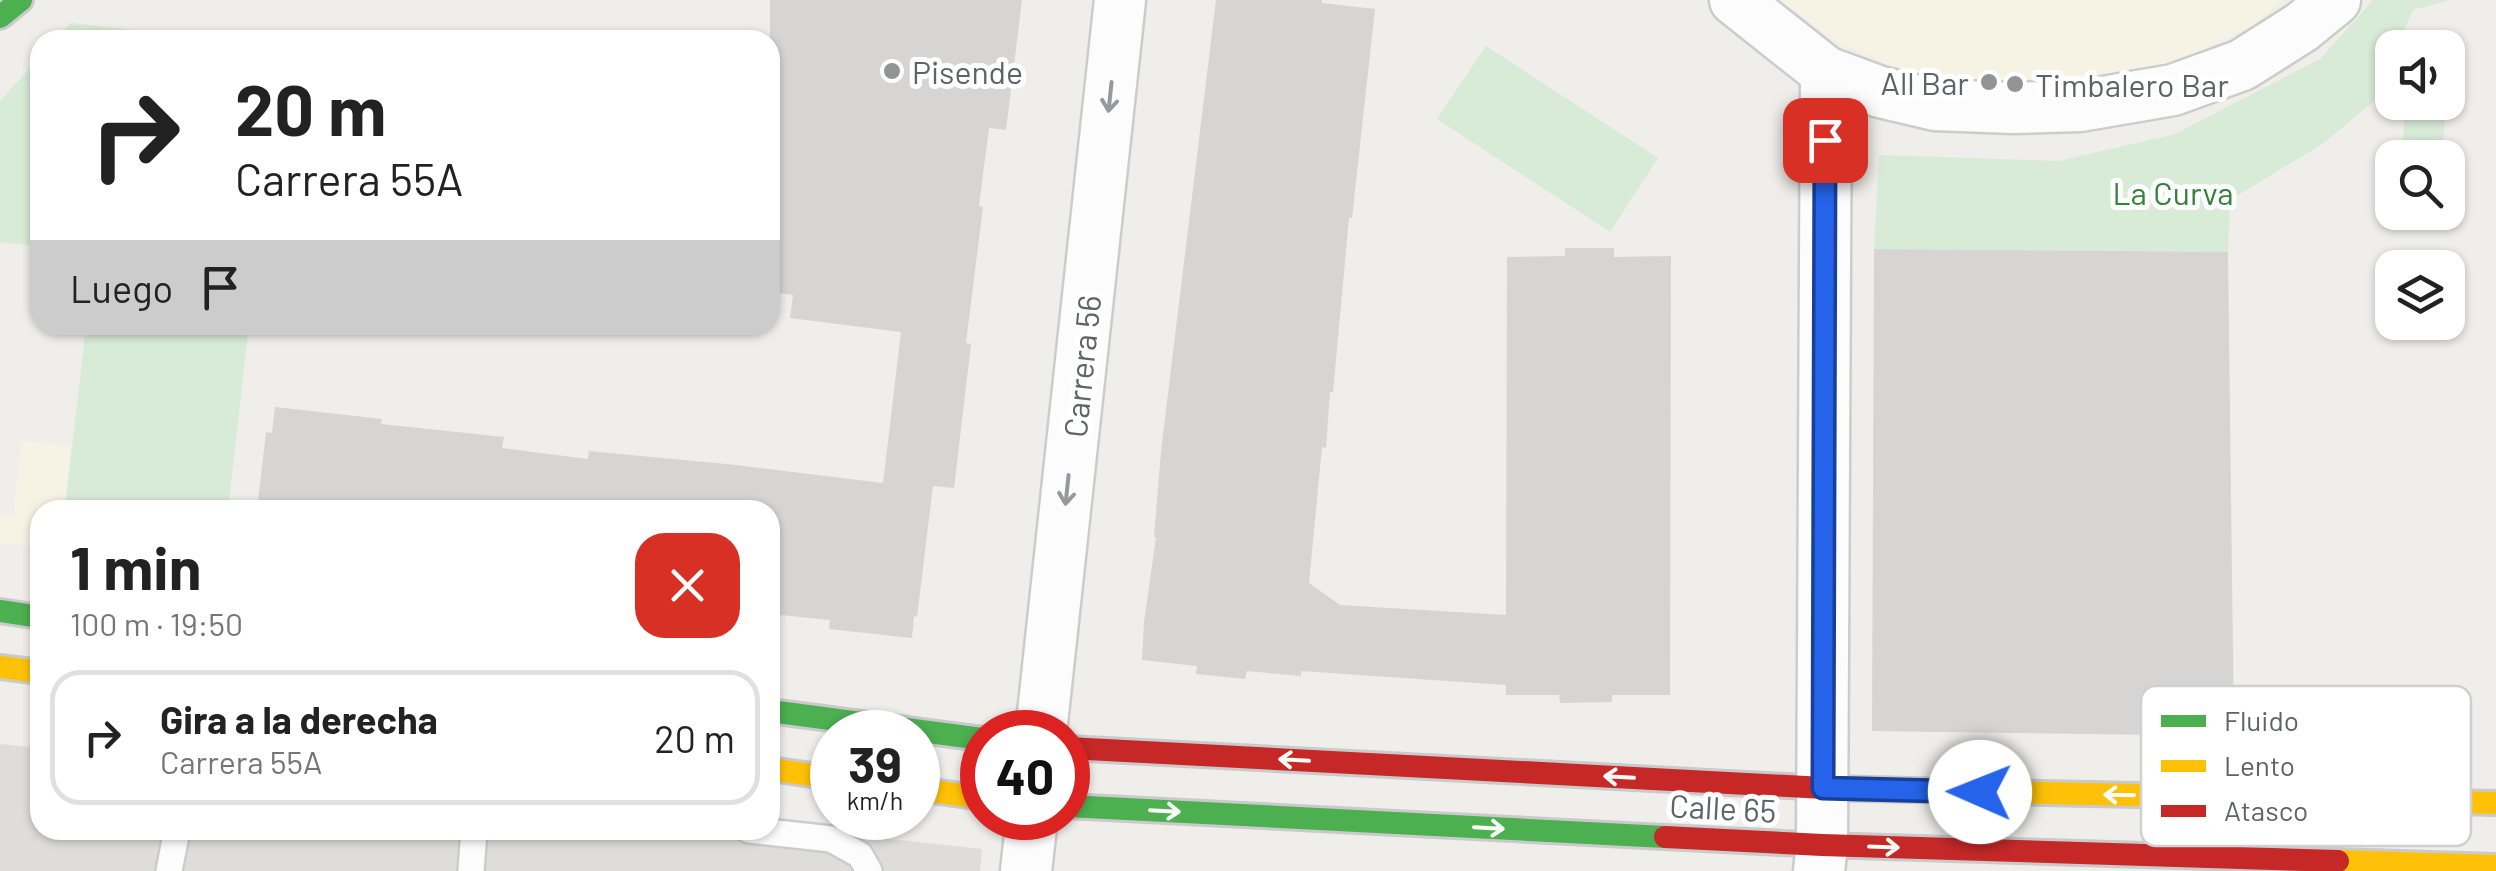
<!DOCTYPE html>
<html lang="es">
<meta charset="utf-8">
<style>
body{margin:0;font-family:Barlow,sans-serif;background:#f6f6f6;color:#222;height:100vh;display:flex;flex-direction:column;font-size:38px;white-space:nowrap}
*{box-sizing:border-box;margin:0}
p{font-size:32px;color:#767676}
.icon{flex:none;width:55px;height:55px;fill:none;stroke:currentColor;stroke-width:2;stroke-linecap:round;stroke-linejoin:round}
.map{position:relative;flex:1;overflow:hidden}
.details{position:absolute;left:30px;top:500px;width:750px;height:340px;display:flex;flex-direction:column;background:#fff;border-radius:30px;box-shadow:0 2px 8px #0004}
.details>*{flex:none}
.banner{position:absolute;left:30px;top:30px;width:750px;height:305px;border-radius:30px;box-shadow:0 2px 8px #0004;background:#fff;color:#222;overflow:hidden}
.tools{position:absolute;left:2375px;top:30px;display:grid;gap:20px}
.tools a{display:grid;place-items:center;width:90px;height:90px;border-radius:20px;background:#fff;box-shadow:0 2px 8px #0004;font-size:50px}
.speed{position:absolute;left:810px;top:710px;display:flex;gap:20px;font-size:50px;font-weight:700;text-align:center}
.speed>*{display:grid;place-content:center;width:130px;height:130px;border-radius:50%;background:#fff;box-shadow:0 2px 8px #0004;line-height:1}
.speed small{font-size:25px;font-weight:400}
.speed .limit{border:15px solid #d22;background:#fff;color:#111}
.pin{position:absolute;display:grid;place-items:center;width:85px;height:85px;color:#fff;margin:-42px;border-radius:20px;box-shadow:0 5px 15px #0006}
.me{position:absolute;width:110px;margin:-55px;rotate:271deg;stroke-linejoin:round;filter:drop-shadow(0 0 8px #0008)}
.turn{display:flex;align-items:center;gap:35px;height:210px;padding:0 40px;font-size:45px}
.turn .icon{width:130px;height:130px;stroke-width:2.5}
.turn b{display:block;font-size:70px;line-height:85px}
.then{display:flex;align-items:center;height:95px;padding:0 40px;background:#0003;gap:20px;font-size:38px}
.round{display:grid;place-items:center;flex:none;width:105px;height:105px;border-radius:30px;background:#f6f6f6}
.head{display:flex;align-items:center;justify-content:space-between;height:170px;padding:0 40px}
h1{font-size:60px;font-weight:700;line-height:75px}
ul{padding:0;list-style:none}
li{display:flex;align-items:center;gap:30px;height:135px;margin:0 20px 15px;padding:0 20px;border:5px solid #e0e0e0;border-radius:30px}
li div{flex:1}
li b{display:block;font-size:38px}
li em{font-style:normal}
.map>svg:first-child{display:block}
.commercial{fill:#f7f3e4}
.industrial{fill:#dfddda}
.green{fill:#d8ebd6}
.building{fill:#d6d5d3}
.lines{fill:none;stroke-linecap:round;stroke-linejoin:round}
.lane-casing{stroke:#cbcccc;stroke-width:30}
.street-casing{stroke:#cbcccc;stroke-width:55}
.fast-casing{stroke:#cacacb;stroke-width:28}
.slow-casing{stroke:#cacacb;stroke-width:28}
.jam-casing{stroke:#cacacb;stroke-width:28}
.lane{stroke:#fdfcfc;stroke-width:25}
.street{stroke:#fdfcfc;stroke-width:50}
.fast{stroke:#4caf50;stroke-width:22}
.slow{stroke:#ffc107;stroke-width:22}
.jam{stroke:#c62828;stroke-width:22}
.oneway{stroke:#96999c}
.oneway2{stroke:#f6fbf6}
.route-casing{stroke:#184099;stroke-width:25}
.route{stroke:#2563eb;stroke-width:18}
.poi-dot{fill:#919496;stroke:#fff;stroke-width:4}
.labels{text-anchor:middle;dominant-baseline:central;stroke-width:10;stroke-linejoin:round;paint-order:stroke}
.poi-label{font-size:32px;fill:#5f6368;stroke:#fff;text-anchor:start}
.park-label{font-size:32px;fill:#348238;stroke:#fff}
.street-label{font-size:32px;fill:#5f6368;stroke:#fff}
.key{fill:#fff;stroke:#cfd0d2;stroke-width:2.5}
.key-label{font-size:28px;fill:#5f6368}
</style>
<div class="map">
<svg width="2496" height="871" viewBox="0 0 2496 871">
<rect width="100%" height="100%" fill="#efeeea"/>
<!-- commercial -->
<g class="commercial">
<polygon points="1779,0 2282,0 2255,24 2172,65 2088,82 1994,92 1913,75 1839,43"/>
<polygon points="21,441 71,446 64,510 40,510 40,547 0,543 0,513 14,514"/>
</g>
<!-- industrial -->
<polygon class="industrial" points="0,744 40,748 40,830 770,830 770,826 982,849 980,871 0,871"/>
<!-- green -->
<g class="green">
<polygon points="2373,0 2451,0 2413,10 2397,47 2392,48 2392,58 2375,100 2324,143 2230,200 2228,252 1874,249 1879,155 2059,161 2175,134 2320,59"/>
<polygon points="71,23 222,40 55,40"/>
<polygon points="1486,46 1658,158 1610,232 1437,119"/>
<polygon points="40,57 40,246 0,242 0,101"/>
<polygon points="2405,103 2446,103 2442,157 2402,157"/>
<polygon points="86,325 249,325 228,510 65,510"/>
</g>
<!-- building -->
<g class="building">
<polygon points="770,0 1022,0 1006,130 989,128 979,206 983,207 966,343 971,344 954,488 933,486 917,617 914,616 912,638 829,629 830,620 770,614 770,510 257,510 266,432 272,433 275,407 382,419 381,424 504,437 502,448 588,459 589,451 736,465 883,483 901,332 790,318 793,295 770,292"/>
<polygon points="1216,0 1322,0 1322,3 1375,9 1352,218 1349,218 1333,392 1330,392 1326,448 1322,447 1309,583 1340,605 1506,615 1507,257 1565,256 1565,248 1614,248 1614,257 1671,256 1670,695 1612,695 1612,702 1560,703 1559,695 1506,695 1506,685 1301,671 1301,676 1247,671 1245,679 1196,674 1197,666 1142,660 1144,622 1156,537 1154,537 1161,451"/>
<polygon points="1874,249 2228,252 2234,736 1872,731"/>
</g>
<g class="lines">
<defs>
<g id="lane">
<polyline points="749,830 831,839 860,855 869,871"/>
<polyline points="169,871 177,830"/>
<polyline points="471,871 474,830"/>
</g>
<g id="street">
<polyline points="1735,0 1826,72 1880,92 1935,105 2013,108 2080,106 2173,90 2242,65 2302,27 2335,0"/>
<polyline points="1041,732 1120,0"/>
<polyline points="1026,871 1032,818"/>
<polyline points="1819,871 1822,845 1826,72"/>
</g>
<g id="fast">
<polyline points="0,17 21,0"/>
<polyline points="0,611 40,617"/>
<polyline points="770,711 982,739"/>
<polyline points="1068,806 1665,837"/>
</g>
<g id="slow">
<polyline points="0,667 40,672"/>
<polyline points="770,769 832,778"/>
<polyline points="1824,788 2496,803"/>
<polyline points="918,789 982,798"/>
<polyline points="2338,861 2496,866"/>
</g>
<g id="jam">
<polyline points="1068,748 1824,788"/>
<polyline points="1665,837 1822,845 2338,861"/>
</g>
</defs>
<!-- lane casing -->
<use href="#lane" class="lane-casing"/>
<!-- street casing -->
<use href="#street" class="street-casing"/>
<!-- fast casing -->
<use href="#fast" class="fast-casing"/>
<!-- slow casing -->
<use href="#slow" class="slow-casing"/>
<!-- jam casing -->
<use href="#jam" class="jam-casing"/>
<!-- lane -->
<use href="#lane" class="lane"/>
<!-- street -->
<use href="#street" class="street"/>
<!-- fast -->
<use href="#fast" class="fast"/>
<!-- slow -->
<use href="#slow" class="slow"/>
<!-- jam -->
<use href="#jam" class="jam"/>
</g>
<!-- one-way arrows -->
<defs><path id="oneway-shaft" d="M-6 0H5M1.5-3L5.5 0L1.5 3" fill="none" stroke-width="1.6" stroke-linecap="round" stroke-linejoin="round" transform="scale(2.5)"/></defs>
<g class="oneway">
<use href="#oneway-shaft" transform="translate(1110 97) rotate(96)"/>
<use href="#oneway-shaft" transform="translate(1067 490) rotate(96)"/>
</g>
<g class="oneway2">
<use href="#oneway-shaft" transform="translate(1294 760) rotate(-177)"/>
<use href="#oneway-shaft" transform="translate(1619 777) rotate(-177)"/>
<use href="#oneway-shaft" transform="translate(2119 795) rotate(-179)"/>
<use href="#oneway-shaft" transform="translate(1165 811) rotate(3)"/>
<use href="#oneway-shaft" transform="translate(1489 828) rotate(3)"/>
<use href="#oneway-shaft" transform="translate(1884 847) rotate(2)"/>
</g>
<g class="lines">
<defs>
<polyline id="route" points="1825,140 1823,788 1980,792"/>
</defs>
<!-- route casing -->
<use href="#route" class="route-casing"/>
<!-- route -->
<use href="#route" class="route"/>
</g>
<!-- markers -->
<g class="poi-dot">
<circle cx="892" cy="71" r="10"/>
<circle cx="1989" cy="82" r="10"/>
<circle cx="2015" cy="84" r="10"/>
</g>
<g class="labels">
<!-- poi labels -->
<g class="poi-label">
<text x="912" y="71">Pisende</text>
<text x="1969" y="82" text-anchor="end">All Bar</text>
<text x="2035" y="84">Timbalero Bar</text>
</g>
<!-- park labels -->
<g class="park-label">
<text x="2173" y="192">La Curva</text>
</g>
<!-- street labels -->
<g class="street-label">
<text transform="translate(1081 366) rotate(-84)">Carrera 56</text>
<text transform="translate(1723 807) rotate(3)">Calle 65</text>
</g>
</g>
<!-- legend -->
<rect x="2141" y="686" width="330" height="160" rx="15" class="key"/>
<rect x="2161" y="715" width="45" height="12" fill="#4caf50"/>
<rect x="2161" y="760" width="45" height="12" fill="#ffc107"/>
<rect x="2161" y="805" width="45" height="12" fill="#c62828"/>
<g class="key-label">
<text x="2224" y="731">Fluido</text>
<text x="2224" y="776">Lento</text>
<text x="2224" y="821">Atasco</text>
</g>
</svg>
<div class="tools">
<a><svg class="icon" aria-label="sound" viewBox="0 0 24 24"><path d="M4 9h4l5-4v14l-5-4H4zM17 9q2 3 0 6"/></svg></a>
<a><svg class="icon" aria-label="search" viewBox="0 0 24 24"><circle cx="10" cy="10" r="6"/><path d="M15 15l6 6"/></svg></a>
<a><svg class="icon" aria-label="layers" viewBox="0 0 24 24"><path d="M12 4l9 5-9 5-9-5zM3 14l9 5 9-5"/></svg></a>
</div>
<div class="speed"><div>39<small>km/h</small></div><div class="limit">40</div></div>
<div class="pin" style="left:1825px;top:140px;background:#d93025"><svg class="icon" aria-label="arrive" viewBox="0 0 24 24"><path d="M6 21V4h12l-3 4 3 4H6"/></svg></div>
<svg class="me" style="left:1980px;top:792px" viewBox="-20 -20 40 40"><circle r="19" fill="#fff"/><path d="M0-13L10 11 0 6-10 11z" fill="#2563eb"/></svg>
<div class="banner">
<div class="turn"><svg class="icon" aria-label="right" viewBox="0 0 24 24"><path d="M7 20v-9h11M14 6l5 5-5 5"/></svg><div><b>20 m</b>Carrera 55A</div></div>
<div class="then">Luego<svg class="icon" aria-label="arrive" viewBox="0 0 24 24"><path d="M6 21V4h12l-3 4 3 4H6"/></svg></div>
</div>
<section class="details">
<div class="head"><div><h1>1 min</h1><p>100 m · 19:50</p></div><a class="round" style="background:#d93025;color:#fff"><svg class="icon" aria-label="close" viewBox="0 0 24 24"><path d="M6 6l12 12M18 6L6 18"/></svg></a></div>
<ul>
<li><svg class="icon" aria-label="right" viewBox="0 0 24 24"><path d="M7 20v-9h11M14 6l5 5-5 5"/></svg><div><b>Gira a la derecha</b><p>Carrera 55A</p></div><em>20 m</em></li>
</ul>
</section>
</div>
